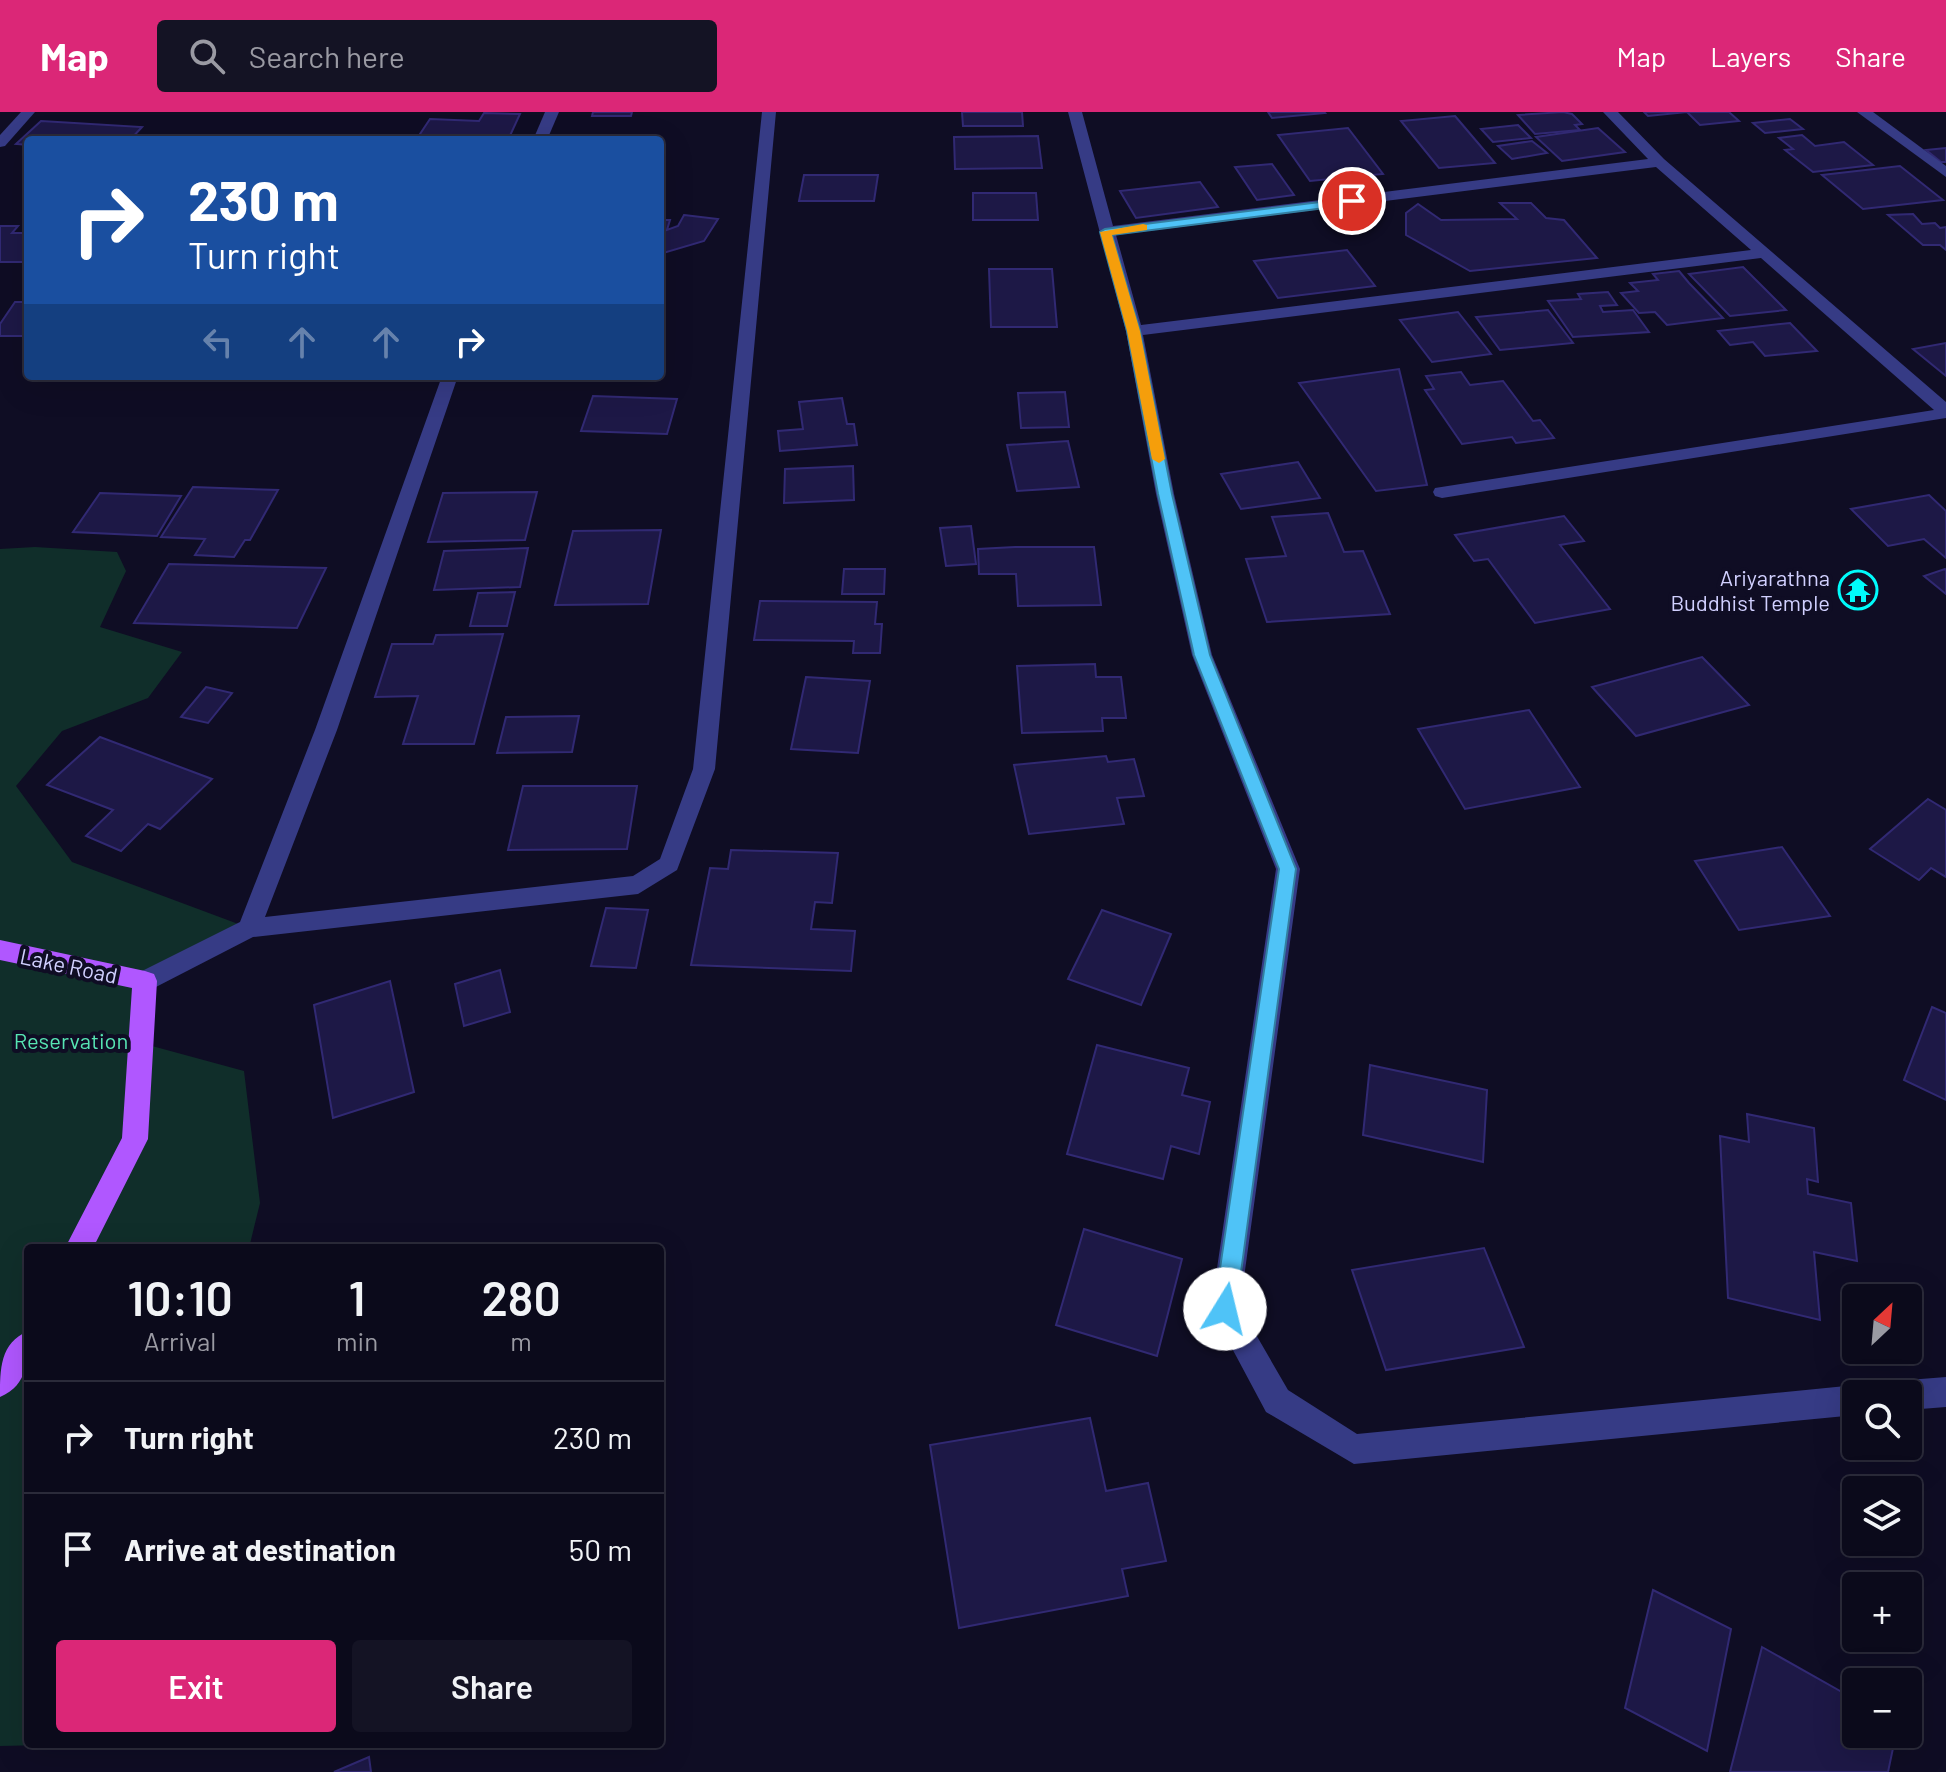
<!DOCTYPE html>
<meta charset="utf-8">
<style>
body{margin:0;font-family:Barlow,sans-serif;background:#141324;color:#f1f3f6;height:100vh;display:flex;flex-direction:column;font-size:30px;white-space:nowrap}
*{box-sizing:border-box;margin:0}
p{font-size:26px;color:#9a9aa3}
.icon{flex:none;width:44px;height:44px;fill:none;stroke:currentColor;stroke-width:2;stroke-linecap:round;stroke-linejoin:round}
.map{position:relative;flex:1;overflow:hidden}
.panel{position:absolute;left:24px;top:1132px;width:640px;height:504px;display:flex;flex-direction:column;background:#0b0a1b;border-radius:8px;box-shadow:0 8px 32px #0002,0 0 0 2px #2b2b3a}
.panel>*{flex:none}
.hud{position:absolute;left:24px;top:24px;width:640px;height:244px;border-radius:8px;box-shadow:0 8px 32px #0002,0 0 0 2px #2b2b3a;background:#1a4fa0;color:#fff;overflow:hidden}
.needle{width:52px;rotate:26deg}
.controls{position:absolute;left:1842px;top:1172px;display:grid;gap:16px}
.controls a{display:grid;place-items:center;width:80px;height:80px;border-radius:8px;background:#0b0a1b;box-shadow:0 8px 32px #0002,0 0 0 2px #2b2b3a;font-size:40px}
.pin{position:absolute;display:grid;place-items:center;width:68px;height:68px;color:#fff;margin:-34px;border:4px solid #fff;border-radius:50%;box-shadow:0 2px 8px #0007}
.me{position:absolute;width:88px;margin:-44px;rotate:9deg;stroke-linejoin:round;filter:drop-shadow(0 0 6px #0008)}
.turn{display:flex;align-items:center;gap:28px;height:168px;padding:0 32px;font-size:36px}
.turn .icon{width:104px;height:104px;stroke-width:2.5}
.turn b{display:block;font-size:56px;line-height:68px}
.lanes{display:flex;align-items:center;height:76px;padding:0 32px;background:#0003;justify-content:center;gap:40px;direction:ltr}
.lanes .off{opacity:.35}
.eta{display:flex;justify-content:space-evenly;align-items:center;height:136px;text-align:center}
.eta b{font-size:48px;font-weight:600;line-height:56px}
.cta{display:flex;gap:16px;margin-top:auto;padding:16px 32px}
.cta a{flex:1;height:92px;border-radius:8px;background:#db2777;color:#fff;font-size:32px;font-weight:600;line-height:92px;text-align:center}
.cta a+a{background:#141324;color:#f1f3f6}
ul{padding:0;list-style:none}
li{display:flex;align-items:center;gap:24px;height:112px;padding:0 32px;border-top:2px solid #2b2b3a}
li div{flex:1}
li b{display:block;font-size:30px}
li em{font-style:normal}
header{display:flex;align-items:center;gap:48px;box-sizing:border-box;height:112px;padding:0 40px;background:#db2777;color:#fff}
header strong{font-size:38px}
nav{display:flex;gap:44px;margin-inline-start:auto;font-size:28px}
.search{width:560px;height:72px;background:#141324;display:flex;align-items:center;gap:20px;box-sizing:border-box;padding:0 28px;border-radius:8px;color:#9a9aa3;font-size:30px}
.map>svg:first-child{display:block}
.green{fill:#102e2a}
.building{fill:#1d1846;stroke:#312973;stroke-width:2}
.lines{fill:none;stroke-linecap:round;stroke-linejoin:round}
.minor{fill:#363b85;fill-rule:evenodd}
.major{fill:#b057ff;fill-rule:evenodd}
.route{fill:#4fc3f7;stroke:#337fa1;stroke-width:2}
.slow{fill:#f59e0b}
.labels{text-anchor:middle;dominant-baseline:central;stroke-width:8;stroke-linejoin:round;paint-order:stroke}
.poi-label{font-size:22px;fill:#d1d0ff;stroke:#0f0d24;text-anchor:end}
.street-label{font-size:22px;fill:#d1d0ff;stroke:#0f0d24}
.park-label{font-size:22px;fill:#57e5b3;stroke:#0f0d24}
</style>
<header>
<strong>Map</strong>
<div class="search"><svg class="icon" aria-label="search" viewBox="0 0 24 24"><circle cx="10" cy="10" r="6"/><path d="M15 15l6 6"/></svg>Search here</div>
<nav><a>Map</a><a>Layers</a><a>Share</a></nav>
</header>
<div class="map">
<svg width="1946" height="1660" viewBox="0 0 1946 1660">
<rect width="100%" height="100%" fill="#0f0d24"/>
<!-- green -->
<polygon class="green" points="35,435 117,440 126,459 100,515 182,540 148,586 62,619 16,674 72,750 249,816 145,870 152,934 244,959 260,1091 249,1136 28,1136 28,1632 91,1632 0,1634 0,437"/>
<!-- building -->
<g class="building">
<polygon points="593,0 632,0 631,4 592,4"/>
<polygon points="962,0 1022,0 1023,14 963,14"/>
<polygon points="1268,0 1324,0 1325,1 1272,6"/>
<polygon points="1563,0 1572,2 1582,12 1575,13 1580,18 1535,22 1518,3"/>
<polygon points="1644,0 1729,0 1739,9 1700,13 1687,0 1648,4"/>
<polygon points="484,1 520,2 508,28 416,28 430,7 479,9"/>
<polygon points="1455,4 1495,51 1439,56 1401,9"/>
<polygon points="1790,7 1803,17 1765,21 1753,11"/>
<polygon points="41,9 142,15 130,28 28,28 28,33 16,32"/>
<polygon points="1518,13 1531,26 1493,30 1481,17"/>
<polygon points="1348,16 1383,62 1310,69 1278,23"/>
<polygon points="1598,16 1625,40 1562,49 1536,25"/>
<polygon points="1802,23 1815,34 1844,30 1873,53 1813,60 1785,38 1793,37 1779,26"/>
<polygon points="1038,24 1042,56 955,57 954,25"/>
<polygon points="1532,29 1547,41 1512,47 1498,34"/>
<polygon points="1946,36 1946,50 1941,50 1926,38"/>
<polygon points="1272,52 1294,83 1257,88 1235,55"/>
<polygon points="1900,54 1943,88 1863,97 1822,63"/>
<polygon points="804,63 878,63 874,89 799,89"/>
<polygon points="1200,70 1218,95 1136,106 1120,79"/>
<polygon points="973,81 1036,81 1038,108 973,108"/>
<polygon points="1500,91 1531,91 1546,106 1564,108 1597,146 1470,159 1406,123 1406,101 1418,92 1441,108 1517,107"/>
<polygon points="1913,102 1922,112 1935,111 1940,116 1946,115 1946,138 1940,133 1923,133 1888,103"/>
<polygon points="684,103 718,107 704,129 660,142 660,108 670,108 667,118 678,114"/>
<polygon points="0,114 18,114 12,121 28,121 28,150 0,150"/>
<polygon points="1347,138 1375,174 1278,186 1254,149"/>
<polygon points="1743,155 1786,198 1730,204 1689,162"/>
<polygon points="989,157 1052,157 1057,215 991,215"/>
<polygon points="1679,159 1689,171 1723,206 1667,213 1655,200 1639,201 1621,181 1638,179 1630,171 1658,168 1653,162"/>
<polygon points="1608,180 1617,193 1600,194 1603,200 1633,198 1649,220 1573,225 1548,189 1581,187 1578,182"/>
<polygon points="15,190 28,190 28,224 0,224 0,212"/>
<polygon points="1548,198 1573,231 1500,238 1476,205"/>
<polygon points="1458,200 1491,242 1432,250 1400,208"/>
<polygon points="1790,211 1817,239 1765,244 1753,230 1730,233 1718,219"/>
<polygon points="1946,231 1946,264 1913,237"/>
<polygon points="1399,257 1427,373 1376,379 1299,271"/>
<polygon points="1461,260 1470,273 1503,269 1533,309 1540,308 1554,326 1516,331 1512,325 1462,332 1425,278 1434,277 1426,264"/>
<polygon points="1065,280 1069,315 1021,316 1018,281"/>
<polygon points="593,284 677,287 667,322 581,319"/>
<polygon points="842,286 847,312 854,312 857,333 780,339 778,319 803,317 799,290"/>
<polygon points="1068,329 1079,375 1017,379 1007,333"/>
<polygon points="1298,350 1320,386 1241,397 1221,362"/>
<polygon points="853,354 854,388 784,391 785,357"/>
<polygon points="193,375 278,378 250,428 245,428 234,445 195,443 205,427 161,425"/>
<polygon points="537,380 525,428 428,430 443,381"/>
<polygon points="100,381 181,384 157,424 73,420"/>
<polygon points="1929,383 1946,399 1946,446 1924,427 1888,434 1851,397"/>
<polygon points="1328,401 1344,440 1363,439 1390,502 1267,510 1246,447 1286,444 1272,405"/>
<polygon points="1564,404 1584,429 1560,433 1610,497 1535,511 1488,447 1474,449 1455,423"/>
<polygon points="971,414 976,452 946,454 940,416"/>
<polygon points="661,418 648,492 555,493 573,419"/>
<polygon points="1015,435 1094,435 1101,493 1018,494 1016,462 979,462 978,437"/>
<polygon points="528,436 520,475 434,478 444,439"/>
<polygon points="169,452 326,456 297,516 134,511"/>
<polygon points="844,457 885,457 884,482 842,482"/>
<polygon points="1945,457 1946,459 1946,482 1924,464"/>
<polygon points="515,480 507,514 470,514 478,481"/>
<polygon points="760,489 877,490 875,512 882,512 880,541 853,541 854,529 754,528"/>
<polygon points="503,522 474,632 403,632 418,584 375,585 392,532 433,532 436,523"/>
<polygon points="1702,545 1749,593 1636,624 1592,575"/>
<polygon points="1095,552 1096,565 1121,565 1126,606 1102,606 1103,619 1022,621 1017,554"/>
<polygon points="806,565 870,569 858,641 791,637"/>
<polygon points="206,575 232,581 208,611 181,605"/>
<polygon points="1529,598 1580,675 1465,697 1418,617"/>
<polygon points="579,604 572,640 497,641 506,605"/>
<polygon points="100,625 212,667 160,717 148,712 121,739 86,724 113,698 47,673"/>
<polygon points="1106,644 1108,650 1134,647 1144,684 1117,686 1124,712 1029,722 1014,653"/>
<polygon points="523,674 637,674 627,737 508,738"/>
<polygon points="1928,687 1946,698 1946,765 1931,756 1919,768 1870,737"/>
<polygon points="1782,735 1830,804 1739,818 1695,749"/>
<polygon points="731,738 838,741 832,791 815,790 811,817 855,819 851,859 691,853 710,756 728,757"/>
<polygon points="606,796 648,798 636,856 591,854"/>
<polygon points="1102,798 1171,822 1141,893 1068,867"/>
<polygon points="500,858 510,900 464,914 455,872"/>
<polygon points="390,869 414,980 333,1006 314,893"/>
<polygon points="1932,895 1946,901 1946,988 1904,968"/>
<polygon points="1097,933 1189,956 1182,983 1210,990 1199,1042 1171,1034 1163,1067 1067,1042"/>
<polygon points="1370,953 1487,978 1483,1050 1363,1023"/>
<polygon points="1747,1002 1814,1016 1818,1070 1807,1067 1808,1082 1851,1091 1857,1149 1814,1140 1820,1208 1728,1186 1720,1024 1749,1030"/>
<polygon points="1084,1117 1182,1147 1157,1244 1056,1213"/>
<polygon points="1484,1136 1524,1235 1386,1258 1352,1158"/>
<polygon points="1090,1306 1106,1379 1148,1371 1166,1449 1122,1457 1128,1484 959,1516 930,1333"/>
<polygon points="1653,1478 1731,1517 1707,1639 1625,1596"/>
<polygon points="1762,1535 1856,1588 1856,1622 1896,1622 1888,1660 1730,1660"/>
<polygon points="369,1645 371,1660 334,1660"/>
</g>
<g class="lines">
<!-- minor -->
<g class="minor">
<polygon points="21,0 35,0 5,34 0,35 0,23"/>
<polygon points="545,0 559,0 547,28 533,28"/>
<polygon points="762,0 776,0 715,657 677,758 638,782 253,825 154,876 145,879 136,876 133,869 136,862 240,810 315,618 442,264 458,264 337,618 265,805 633,764 660,747 693,657"/>
<path d="M1068 0H1082L1113 114 1648 47 1603 0H1618L1664 47 1946 290V306L1442 386 1435 384 1433 380 1435 376 1934 298 1761 146 1143 223 1174 382 1212 543 1300 757 1240 1195 1288 1278 1357 1322 1856 1273 1867 1277 1868 1282H1856V1303L1354 1352 1266 1300 1211 1197 1276 757 1192 543 1156 382 1126 219ZM1656 55 1751 138 1141 213 1116 123Z"/>
<polygon points="1857,0 1873,0 1946,54 1946,65"/>
<polygon points="1946,1265 1946,1295 1908,1298 1908,1282 1894,1282 1898,1273 1908,1268"/>
</g>
<!-- major -->
<g class="major">
<polygon points="0,828 145,859 154,862 157,869 148,1027 93,1136 65,1136 122,1026 132,876 0,848"/>
<path d="M28 1219C28 1246 29 1273 0 1285 0 1257 0 1231 28 1219Z"/>
</g>
</g>
<!-- route -->
<polygon class="route" points="1352,86 1356,87 1356,92 1112,123 1140,219 1172,382 1210,543 1296,757 1236,1197 1232,1204 1225,1207 1217,1204 1214,1197 1279,757 1194,543 1158,382 1127,219 1100,120 1105,117"/>
<!-- slow -->
<polygon class="slow" points="1143,112 1147,113 1147,118 1112,123 1140,219 1165,347 1159,351 1152,347 1127,219 1100,120"/>
<!-- icons -->
<defs>
<symbol id="temple-ring" viewBox="-11 -11 22 22"><circle r="9.5" fill="#0f0d24" stroke="#00fbfb" stroke-width="1.5"/><path d="M0-6L5-2H3V0L6.5 2.5H4V6H1.5V3h-3V6H-4V2.5H-6.5L-3 0V-2H-5Z" fill="#00fbfb"/></symbol>
</defs>
<g fill-rule="evenodd">
<use href="#temple-ring" x="1836" y="456" width="44" height="44"/>
</g>
<g class="labels">
<!-- poi labels -->
<g class="poi-label">
<text x="1830" y="465">Ariyarathna<tspan x="1830" dy="25">Buddhist Temple</tspan></text>
</g>
<!-- street labels -->
<g class="street-label">
<text transform="translate(69 853) rotate(12)">Lake Road</text>
</g>
<!-- park labels -->
<g class="park-label">
<text x="71" y="928">Reservation</text>
</g>
</g>
</svg>
<div class="controls">
<a><svg class="needle" viewBox="-14 -14 28 28"><path d="M0-13l5 13h-10z" fill="#e53935"/><path d="M0 13l5-13h-10z" fill="#9a9aa3"/></svg></a>
<a><svg class="icon" aria-label="search" viewBox="0 0 24 24"><circle cx="10" cy="10" r="6"/><path d="M15 15l6 6"/></svg></a>
<a><svg class="icon" aria-label="layers" viewBox="0 0 24 24"><path d="M12 4l9 5-9 5-9-5zM3 14l9 5 9-5"/></svg></a>
<a>+</a>
<a>−</a>
</div>
<div class="pin" style="left:1352px;top:89px;background:#d93025"><svg class="icon" aria-label="arrive" viewBox="0 0 24 24"><path d="M6 21V4h12l-3 4 3 4H6"/></svg></div>
<svg class="me" style="left:1225px;top:1197px" viewBox="-20 -20 40 40"><circle r="19" fill="#fff"/><path d="M0-13L10 11 0 6-10 11z" fill="#4fc3f7"/></svg>
<div class="hud">
<div class="turn"><svg class="icon" aria-label="right" viewBox="0 0 24 24"><path d="M7 20v-9h11M14 6l5 5-5 5"/></svg><div><b>230 m</b>Turn right</div></div>
<div class="lanes"><svg class="icon off" aria-label="left" viewBox="0 0 24 24"><path d="M17 20v-9H6M10 6l-5 5 5 5"/></svg><svg class="icon off" aria-label="ahead" viewBox="0 0 24 24"><path d="M12 20V5M6 11l6-6 6 6"/></svg><svg class="icon off" aria-label="ahead" viewBox="0 0 24 24"><path d="M12 20V5M6 11l6-6 6 6"/></svg><svg class="icon" aria-label="right" viewBox="0 0 24 24"><path d="M7 20v-9h11M14 6l5 5-5 5"/></svg></div>
</div>
<section class="panel">
<div class="eta">
<div><b>10:10</b><p>Arrival</p></div>
<div><b>1</b><p>min</p></div>
<div><b>280</b><p>m</p></div>
</div>
<ul>
<li><svg class="icon" aria-label="right" viewBox="0 0 24 24"><path d="M7 20v-9h11M14 6l5 5-5 5"/></svg><div><b>Turn right</b></div><em>230 m</em></li>
<li><svg class="icon" aria-label="arrive" viewBox="0 0 24 24"><path d="M6 21V4h12l-3 4 3 4H6"/></svg><div><b>Arrive at destination</b></div><em>50 m</em></li>
</ul>
<div class="cta"><a>Exit</a><a>Share</a></div>
</section>
</div>
